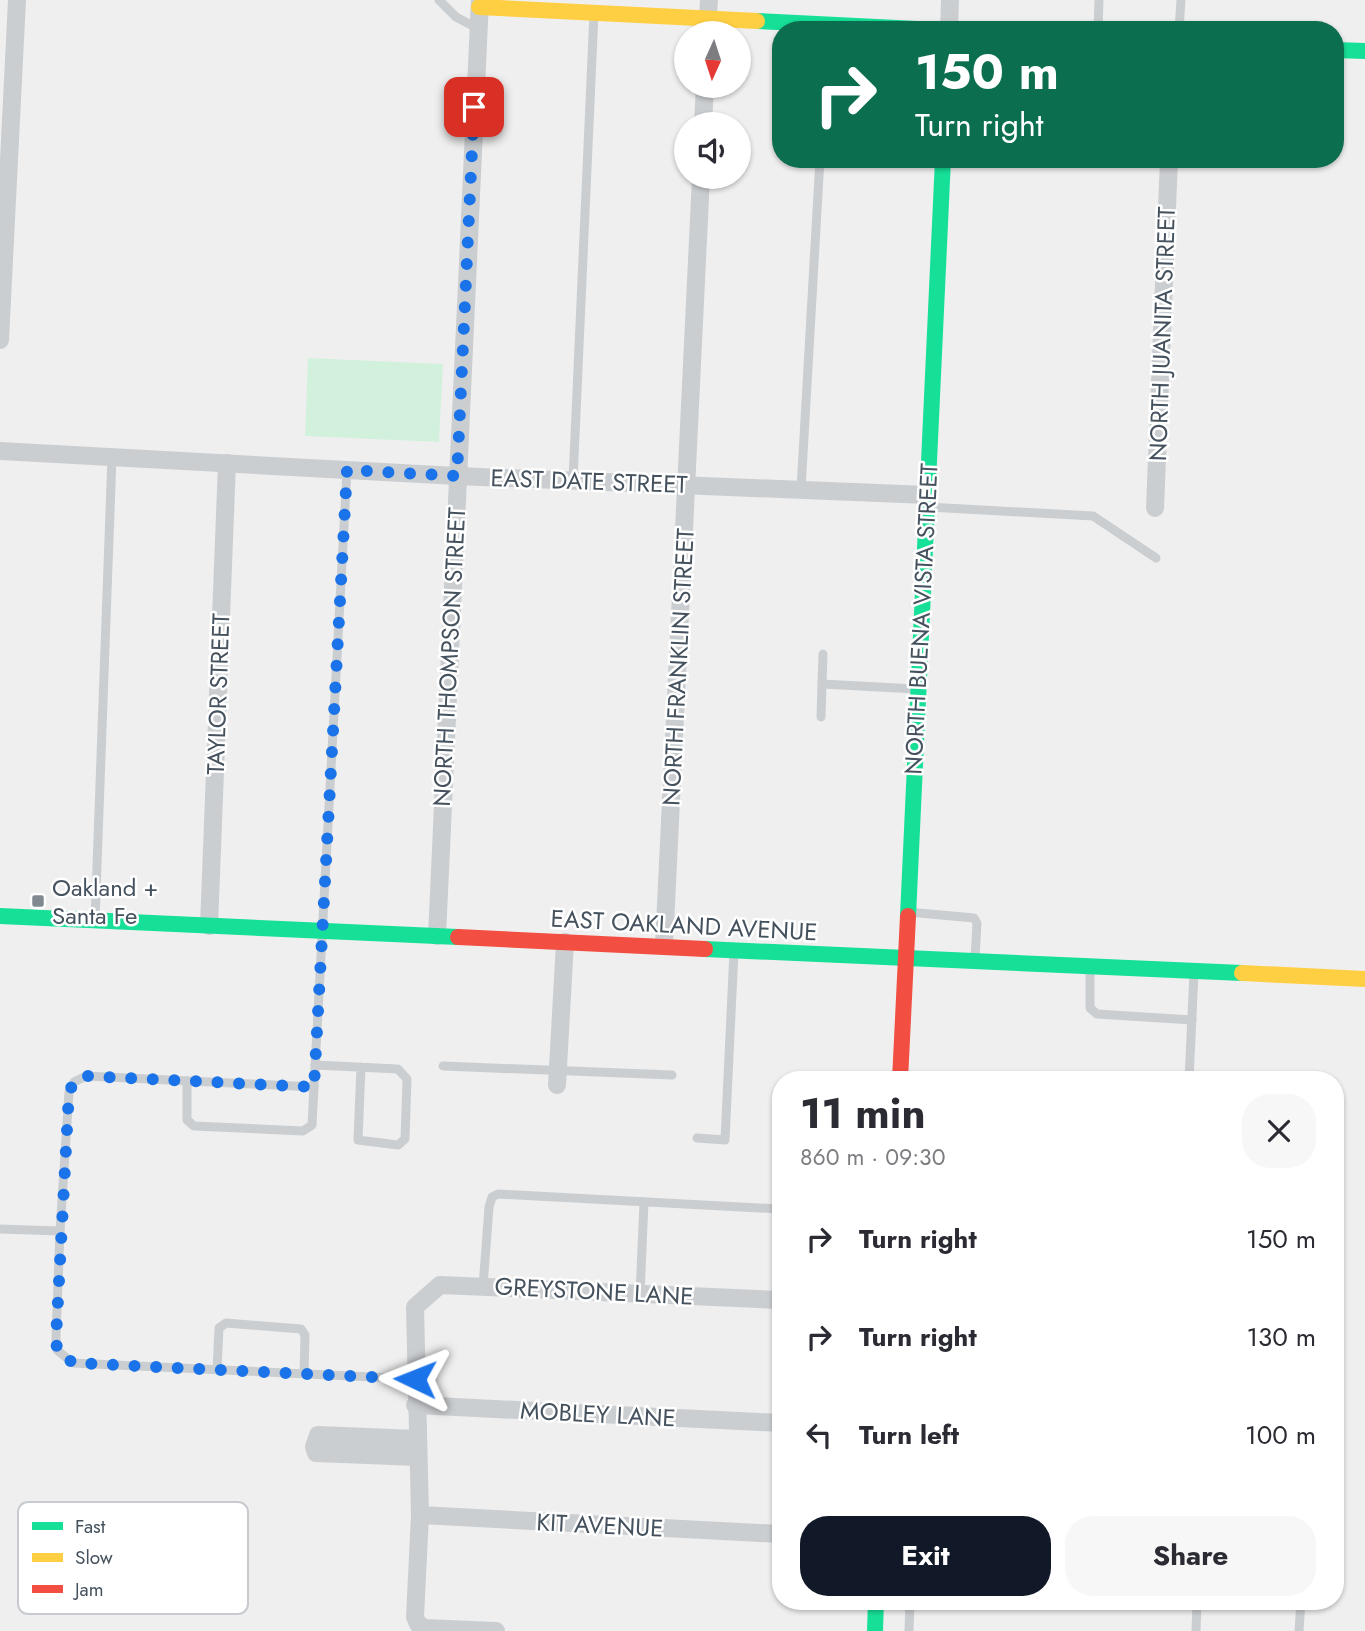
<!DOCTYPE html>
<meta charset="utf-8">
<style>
body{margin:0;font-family:Jost,sans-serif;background:#f7f7f7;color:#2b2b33;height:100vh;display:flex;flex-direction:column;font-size:26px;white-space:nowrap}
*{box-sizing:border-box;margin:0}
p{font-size:23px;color:#7c7c81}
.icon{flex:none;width:38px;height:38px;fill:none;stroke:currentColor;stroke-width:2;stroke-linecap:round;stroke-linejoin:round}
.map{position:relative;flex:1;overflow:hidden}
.sheet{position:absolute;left:772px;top:1071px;width:572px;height:539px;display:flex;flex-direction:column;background:#fff;border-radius:28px;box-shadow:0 2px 5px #0004}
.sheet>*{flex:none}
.banner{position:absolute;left:772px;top:21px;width:572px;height:147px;border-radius:28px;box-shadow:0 2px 5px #0004;background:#0b6e4f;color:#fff;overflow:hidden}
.needle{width:46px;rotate:183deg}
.tools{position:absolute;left:674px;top:21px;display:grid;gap:14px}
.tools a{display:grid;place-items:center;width:77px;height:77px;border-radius:50%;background:#fff;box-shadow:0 2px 5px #0004;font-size:35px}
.pin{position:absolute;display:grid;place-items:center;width:60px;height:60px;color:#fff;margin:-30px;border-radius:14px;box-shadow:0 4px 10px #0006}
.me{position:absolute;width:77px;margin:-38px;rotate:272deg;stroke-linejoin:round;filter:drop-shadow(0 0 5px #0008)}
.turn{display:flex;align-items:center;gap:24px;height:147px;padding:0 28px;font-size:32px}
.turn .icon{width:91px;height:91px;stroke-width:2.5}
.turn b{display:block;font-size:49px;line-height:60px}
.round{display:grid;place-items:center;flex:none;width:74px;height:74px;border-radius:28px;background:#f7f7f7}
.headline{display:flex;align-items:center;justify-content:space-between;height:119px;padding:0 28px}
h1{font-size:42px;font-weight:700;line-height:52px}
.button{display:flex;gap:14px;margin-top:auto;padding:14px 28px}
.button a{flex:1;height:80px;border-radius:28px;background:#111827;color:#fff;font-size:28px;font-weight:700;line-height:80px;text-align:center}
.button a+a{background:#f7f7f7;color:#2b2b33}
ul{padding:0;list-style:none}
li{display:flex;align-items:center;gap:21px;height:98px;padding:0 28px}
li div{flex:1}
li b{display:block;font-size:26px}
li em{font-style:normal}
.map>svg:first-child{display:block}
.green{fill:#d2f1dd}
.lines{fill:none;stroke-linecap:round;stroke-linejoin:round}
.lane{stroke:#cbced1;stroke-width:9}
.street{stroke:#cbced1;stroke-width:18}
.fast{stroke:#16e098;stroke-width:16}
.slow{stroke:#ffcf43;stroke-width:16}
.jam{stroke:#f24e42;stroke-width:16}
.route{stroke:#1a73e8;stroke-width:12;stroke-dasharray:0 21.6}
.poi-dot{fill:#818991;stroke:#fff;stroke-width:2.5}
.labels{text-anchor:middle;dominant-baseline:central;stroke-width:5;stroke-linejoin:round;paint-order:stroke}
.street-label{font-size:24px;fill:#45525e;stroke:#fff}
.poi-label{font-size:24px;fill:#45525e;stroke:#fff;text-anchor:start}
.key{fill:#fff;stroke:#c7cbcf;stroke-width:2}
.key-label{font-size:19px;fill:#45525e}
</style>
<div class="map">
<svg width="1365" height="1631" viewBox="0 0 1365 1631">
<rect width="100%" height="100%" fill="#f0efef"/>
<!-- green -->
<polygon class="green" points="308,358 443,364 439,442 305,436"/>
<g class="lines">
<!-- lane -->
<g class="lane">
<polyline points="439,0 456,17 477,28"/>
<polyline points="1098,30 1099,0"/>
<polyline points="1179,30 1181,0"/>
<polyline points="573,480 594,13"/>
<polyline points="801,489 820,159"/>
<polyline points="928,507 1093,516 1156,558"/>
<polyline points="822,684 823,654"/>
<polyline points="821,717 822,684 916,689"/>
<polyline points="908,912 974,918 977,923 975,959"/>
<polyline points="95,920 112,457"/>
<polyline points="1090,968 1090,1008 1097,1014 1192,1020"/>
<polyline points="315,1065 398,1069 407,1079 405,1139 398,1145 358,1140 361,1067"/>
<polyline points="443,1066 672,1075"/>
<polyline points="1189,1080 1194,973"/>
<polyline points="187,1081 187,1120 194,1126 303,1131 312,1125 314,1087"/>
<polyline points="697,1138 725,1140 734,951"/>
<polyline points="0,1229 60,1231 69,1092 74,1082 86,1076 314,1087 347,470"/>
<polyline points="60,1231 56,1338 57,1350 73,1363 415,1379"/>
<polyline points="483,1287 489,1207 492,1197 498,1194 780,1209"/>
<polyline points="640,1294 644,1202"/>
<polyline points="217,1370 219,1328 226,1323 301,1329 305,1335 304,1374"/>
<polyline points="909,1631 910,1601"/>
<polyline points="1196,1631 1197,1601"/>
<polyline points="1299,1631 1301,1601"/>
</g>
<!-- street -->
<g class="street">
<polyline points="949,30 950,0"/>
<polyline points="707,33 709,0"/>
<polyline points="703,124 705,86"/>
<polyline points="0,340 17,0"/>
<polyline points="0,451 457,476 927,495"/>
<polyline points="1155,508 1169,159"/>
<polyline points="209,926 227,463"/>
<polyline points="437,936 480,0"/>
<polyline points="664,946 701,177"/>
<polyline points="557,1085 565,942"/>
<polyline points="415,1405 780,1423"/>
<polyline points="416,1439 318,1435 314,1447 316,1453 417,1457"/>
<polyline points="420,1515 780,1534"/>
<polyline points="496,1631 425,1628 418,1624 415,1617 420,1515 415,1307 440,1285 780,1300"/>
</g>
<!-- fast -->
<g class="fast">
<polyline points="757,21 937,30"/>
<polyline points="1335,50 1365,51"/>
<polyline points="0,916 458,937"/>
<polyline points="908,916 943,159"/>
<polyline points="705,949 1242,973"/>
<polyline points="875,1631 876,1601"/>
</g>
<!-- slow -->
<g class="slow">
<polyline points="479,7 757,21"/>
<polyline points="1242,973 1365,979"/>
</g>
<!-- jam -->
<g class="jam">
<polyline points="458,937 705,949"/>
<polyline points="900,1080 908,916"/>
</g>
</g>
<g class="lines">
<!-- route -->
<polyline class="route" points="415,1379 73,1363 57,1350 56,1338 69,1092 74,1082 86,1076 314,1087 347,470 457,476 474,107"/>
</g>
<!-- markers -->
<rect class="poi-dot" x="31" y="894" width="14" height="14" rx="3.5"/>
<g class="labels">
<!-- street labels -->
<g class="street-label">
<text transform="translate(1162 334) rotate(-88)">NORTH JUANITA STREET</text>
<text transform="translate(589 481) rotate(2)">EAST DATE STREET</text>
<text transform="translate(921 619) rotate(-87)">NORTH BUENA VISTA STREET</text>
<text transform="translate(449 657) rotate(-87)">NORTH THOMPSON STREET</text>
<text transform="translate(678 667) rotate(-87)">NORTH FRANKLIN STREET</text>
<text transform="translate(218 694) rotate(-88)">TAYLOR STREET</text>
<text transform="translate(684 925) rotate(3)">EAST OAKLAND AVENUE</text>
<text transform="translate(594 1291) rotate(3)">GREYSTONE LANE</text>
<text transform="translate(598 1414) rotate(3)">MOBLEY LANE</text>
<text transform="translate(600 1525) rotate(3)">KIT AVENUE</text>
</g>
<!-- poi labels -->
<g class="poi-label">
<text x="52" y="887">Oakland +<tspan x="52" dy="28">Santa Fe</tspan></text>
</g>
</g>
<!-- legend -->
<rect x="18" y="1502" width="230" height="112" rx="10" class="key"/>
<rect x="32" y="1522" width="31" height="8" fill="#16e098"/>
<rect x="32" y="1553" width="31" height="9" fill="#ffcf43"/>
<rect x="32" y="1585" width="31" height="8" fill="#f24e42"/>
<g class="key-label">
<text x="75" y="1533">Fast</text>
<text x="75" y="1564">Slow</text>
<text x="75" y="1596">Jam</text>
</g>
</svg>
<div class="tools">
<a><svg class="needle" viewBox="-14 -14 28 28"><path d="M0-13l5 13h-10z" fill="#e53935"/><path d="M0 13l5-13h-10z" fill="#7c7c81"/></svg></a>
<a><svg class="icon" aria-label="sound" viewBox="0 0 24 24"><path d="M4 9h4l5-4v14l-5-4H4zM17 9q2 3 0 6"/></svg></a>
</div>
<div class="pin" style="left:474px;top:107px;background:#d93025"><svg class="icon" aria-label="arrive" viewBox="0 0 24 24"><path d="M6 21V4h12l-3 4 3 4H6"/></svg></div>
<svg class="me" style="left:415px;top:1379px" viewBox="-20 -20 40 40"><path d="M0-17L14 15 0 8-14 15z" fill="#1a73e8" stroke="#fff" stroke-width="4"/></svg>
<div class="banner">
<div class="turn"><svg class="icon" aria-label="right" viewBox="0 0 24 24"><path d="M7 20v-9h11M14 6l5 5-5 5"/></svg><div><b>150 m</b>Turn right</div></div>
</div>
<section class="sheet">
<div class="headline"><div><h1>11 min</h1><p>860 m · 09:30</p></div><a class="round"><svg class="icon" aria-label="close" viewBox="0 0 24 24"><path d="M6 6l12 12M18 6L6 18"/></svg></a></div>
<ul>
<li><svg class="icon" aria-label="right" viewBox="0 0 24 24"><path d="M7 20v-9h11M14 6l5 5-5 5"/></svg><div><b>Turn right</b></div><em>150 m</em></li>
<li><svg class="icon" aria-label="right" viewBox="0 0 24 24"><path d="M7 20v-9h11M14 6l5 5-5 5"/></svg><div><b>Turn right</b></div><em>130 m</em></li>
<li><svg class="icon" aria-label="left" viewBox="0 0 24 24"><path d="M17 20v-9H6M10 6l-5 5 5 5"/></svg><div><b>Turn left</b></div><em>100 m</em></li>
</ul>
<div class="button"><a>Exit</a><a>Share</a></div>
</section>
</div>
